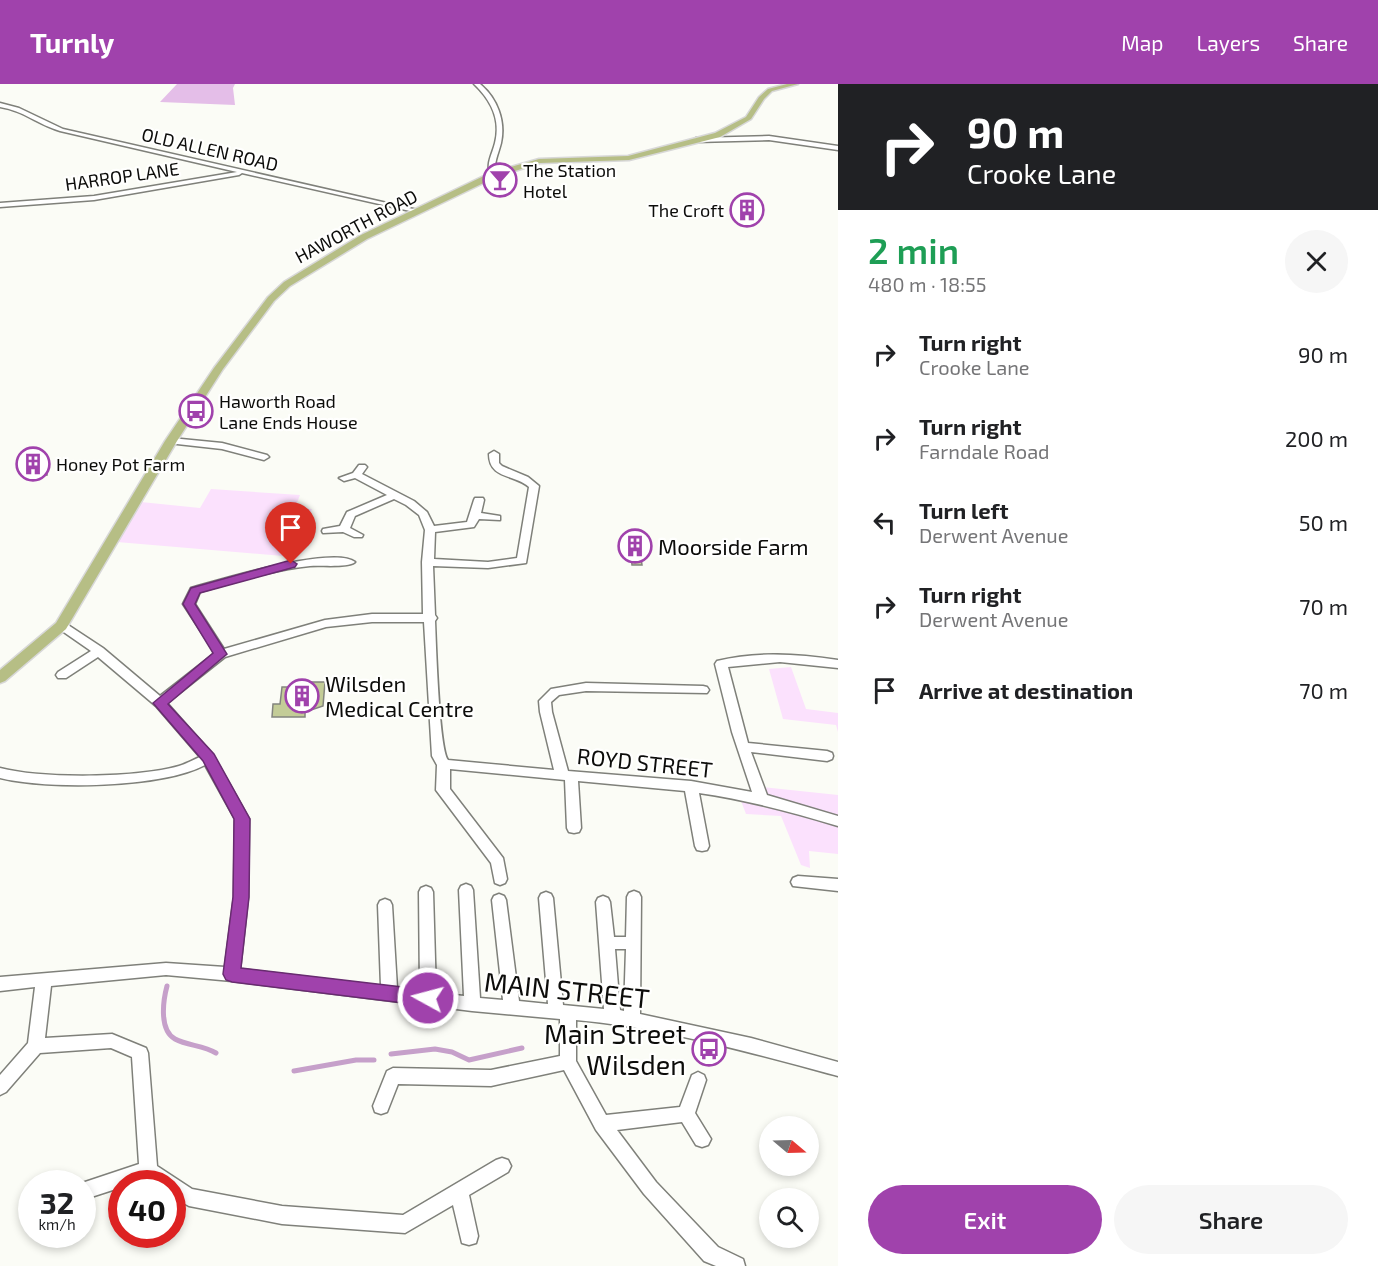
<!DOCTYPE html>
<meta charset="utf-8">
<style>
body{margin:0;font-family:"Exo 2",sans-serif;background:#f6f6f6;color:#202124;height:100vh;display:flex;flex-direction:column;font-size:22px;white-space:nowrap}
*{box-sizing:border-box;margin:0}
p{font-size:20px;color:#757577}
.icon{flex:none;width:33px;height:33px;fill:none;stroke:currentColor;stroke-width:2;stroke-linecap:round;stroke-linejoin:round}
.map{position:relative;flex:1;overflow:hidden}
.details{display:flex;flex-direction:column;background:#fff;width:540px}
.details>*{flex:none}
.hud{background:#202124;color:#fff;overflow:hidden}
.needle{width:39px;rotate:109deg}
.buttons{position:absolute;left:759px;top:1032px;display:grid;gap:12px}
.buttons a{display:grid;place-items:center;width:60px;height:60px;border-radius:50%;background:#fff;box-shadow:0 3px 9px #0003;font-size:30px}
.speed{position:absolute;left:18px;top:1086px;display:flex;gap:12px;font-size:30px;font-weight:700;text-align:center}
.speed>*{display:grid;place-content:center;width:78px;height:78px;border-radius:50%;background:#fff;box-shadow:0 3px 9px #0003;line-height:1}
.speed small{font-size:15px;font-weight:400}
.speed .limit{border:9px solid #d22;background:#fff;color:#111}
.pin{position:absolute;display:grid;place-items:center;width:51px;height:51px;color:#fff;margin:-62px -26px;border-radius:50% 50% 50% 0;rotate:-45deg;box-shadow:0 0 6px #0007}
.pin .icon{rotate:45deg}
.me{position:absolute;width:66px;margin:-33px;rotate:277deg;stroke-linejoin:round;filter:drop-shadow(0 0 4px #0008)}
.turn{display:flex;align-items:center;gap:21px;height:126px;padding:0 30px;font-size:27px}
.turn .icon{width:78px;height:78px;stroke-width:2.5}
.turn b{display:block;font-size:42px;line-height:51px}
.round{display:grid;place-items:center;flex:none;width:63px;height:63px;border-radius:32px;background:#f6f6f6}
.overview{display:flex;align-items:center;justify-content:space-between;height:102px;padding:0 30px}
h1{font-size:36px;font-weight:600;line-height:45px;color:#1e9e55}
.action{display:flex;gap:12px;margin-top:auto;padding:12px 30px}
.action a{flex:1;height:69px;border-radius:36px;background:#a042ac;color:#fff;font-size:24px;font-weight:600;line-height:69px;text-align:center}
.action a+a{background:#f6f6f6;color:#202124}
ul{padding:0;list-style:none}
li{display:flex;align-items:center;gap:18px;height:84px;padding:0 30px}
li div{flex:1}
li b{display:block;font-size:22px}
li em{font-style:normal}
header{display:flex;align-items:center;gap:36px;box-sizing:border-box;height:84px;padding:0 30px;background:#a042ac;color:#fff}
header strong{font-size:28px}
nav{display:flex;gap:33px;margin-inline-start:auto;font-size:21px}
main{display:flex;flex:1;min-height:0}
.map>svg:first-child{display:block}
.green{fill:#fbe1fd}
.forest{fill:#e4bee8}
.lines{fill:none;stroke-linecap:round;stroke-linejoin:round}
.stream{stroke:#c6a0ca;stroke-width:5}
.building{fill:#c3cc97;stroke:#83847e;stroke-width:1.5}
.minor-casing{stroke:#7f807a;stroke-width:3}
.major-casing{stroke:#d8d8d8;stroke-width:3}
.minor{fill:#fff;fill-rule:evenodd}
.major{fill:#b6be85;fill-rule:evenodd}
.route{fill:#a042ac;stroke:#682b70;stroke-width:1.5}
.labels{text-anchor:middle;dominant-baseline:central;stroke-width:4.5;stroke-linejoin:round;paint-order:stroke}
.far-street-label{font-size:18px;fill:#0c0c0a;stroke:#fffffe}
.far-poi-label{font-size:18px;fill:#0c0c0a;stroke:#fffffe;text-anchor:start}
.poi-label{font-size:22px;fill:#0c0c0a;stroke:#fffffe;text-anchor:start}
.street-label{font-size:22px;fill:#0c0c0a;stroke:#fffffe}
.near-street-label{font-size:27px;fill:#0c0c0a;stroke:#fffffe}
.near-poi-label{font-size:27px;fill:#0c0c0a;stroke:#fffffe;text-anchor:end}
</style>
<header>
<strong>Turnly</strong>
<nav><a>Map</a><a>Layers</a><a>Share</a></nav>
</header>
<main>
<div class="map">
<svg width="838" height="1182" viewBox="0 0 838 1182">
<rect width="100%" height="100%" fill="#fbfcf6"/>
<!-- green -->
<g class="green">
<polygon points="211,405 300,411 295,424 312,425 295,473 117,458 141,418 200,424"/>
<polygon points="791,583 806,625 838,629 838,648 836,641 783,635 769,585"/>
<polygon points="762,703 838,711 838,770 809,767 810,784 801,781 781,732 746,730 741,717 767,724"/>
</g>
<!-- forest -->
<polygon class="forest" points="177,0 235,0 233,4 235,21 160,18"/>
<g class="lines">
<!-- stream -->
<g class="stream">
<path d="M167 902C163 917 159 946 175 955 188 962 203 961 216 969"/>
<polyline points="391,970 435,965 452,968 469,976 522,964"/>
<polyline points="294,987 356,976 374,976"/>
</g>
</g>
<!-- building -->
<g class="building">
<polygon points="40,370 40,382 47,381 47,391 26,393 27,371"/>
<polygon points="629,451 638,452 642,481 632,481"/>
<polygon points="310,598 325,598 323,622 305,628 305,633 272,633 273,620 280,620 282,603 310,603"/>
</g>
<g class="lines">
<defs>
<g id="minor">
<path d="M474 0H480C497 14 506 37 501 59 498 71 493 79 496 91L493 93 490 91C486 79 492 71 495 59 501 36 491 16 474 0Z"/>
<path d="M0 19 19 24 63 45 422 127 419 129 242 89 239 91 94 116 0 123V119L94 112 237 88 60 47C39 41 22 26 0 23Z"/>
<polygon points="769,52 838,62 838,66 769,56 696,58 693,56 696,54"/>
<polygon points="171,354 222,359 267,371 269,373 264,376 222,365 168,359 168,355"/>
<path d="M494 367 499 370V379L502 382 528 393 539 402 526 479 488 484 433 482 435 531 437 534 435 537C436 559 439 664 448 676L554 686 540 628 539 617 551 605 586 599 703 602 707 603 709 606 707 609 586 607 559 611 551 618 552 628 568 687 691 697 752 708 732 648 715 580 717 577C757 567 798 570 838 576V584L780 578 728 583 748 659 827 667 832 669 833 672 832 675 827 677 751 668 767 711 838 732V742C792 728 747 716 699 709L709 762 707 766 702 767 697 766 695 762 685 707 578 697 581 744 579 748 574 749 569 748 567 744 565 696 450 685V705L503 774 507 795 505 799 500 801 495 799 491 779 436 706 437 681 432 672 424 538H372L326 543 225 573 167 619 213 671 249 735 248 813 240 885 381 902 378 821 380 817 385 815 390 817 392 821 397 904 420 907 419 808 421 804 426 802 431 804 433 808 436 909 464 912 459 806 461 802 466 800 471 802 473 806 480 914 503 916 492 816 494 812 499 810 504 812 506 816 519 917 548 920 539 814 541 810 546 808 551 810 553 814 563 921 604 925 596 818 598 814 603 812 608 814 610 818 614 853H626L627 813 629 809 634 807 639 809 641 813 640 930 751 954 838 978V992C752 969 665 944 576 936V977L606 1031 680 1023 692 991 698 988 704 991 706 996 695 1029 711 1055 708 1061 702 1063 696 1061 682 1038 617 1046 656 1098 718 1163 743 1175 745 1182H716L704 1177 644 1110 596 1046 564 986 491 1002 398 1000 387 1028 381 1030 375 1028 373 1022 387 987 393 984 491 986 560 972V935L472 927 232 897 166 891 51 902 45 954 112 950 146 964 148 969 157 1082 192 1105 282 1122 403 1131 496 1076 502 1074 508 1076 511 1082 508 1088 469 1111 478 1152 476 1159 469 1161 462 1159 453 1121 405 1149 282 1140 189 1122 172 1113V1100H152L146 1095 133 1100H122V1103L82 1116V1100H79L139 1080 132 973 111 964 40 969 6 1008 0 1011V991L28 959 35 903 0 907V893L166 879 225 883 234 813 235 735 205 681C162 704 48 706 0 694V684C42 695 137 694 179 682 186 680 193 676 200 673L156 622 98 573 66 594H58L56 591 58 588 91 567 55 542 61 538 65 539 103 564 160 612 215 569 183 520 191 504C219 496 334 461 355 478 348 484 321 481 310 482 272 486 236 498 200 508L195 520 224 565 325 536 372 530H423L422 478 425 446 419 431 406 421 394 415 355 432 350 444 363 451 362 453H354L343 448 323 449 322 447 323 445 340 442 347 428 387 411 355 394 344 397 339 394 353 389 359 381H365L367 383 362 390 414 417 427 428 434 442 467 438 474 416 475 414H483L484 416 481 429 500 432V436L479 435 474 443 435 448 434 475 488 478 517 474 529 403C514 390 489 395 489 370ZM615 865H626L624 927 620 926Z"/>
<polygon points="798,792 838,795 838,807 793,802 791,798 793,794"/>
</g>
<polygon id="major" points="787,0 798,0 772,7 764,15 751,35 720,53 629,76 540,79 496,93 367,155 290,202 274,217 223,285 177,357 66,545 5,597 0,599 0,586 56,539 165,357 214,284 268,213 284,198 361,151 490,89 539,75 628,72 715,49 746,33 759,13 768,5"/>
</defs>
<!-- minor casing -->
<use href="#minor" class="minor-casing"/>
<!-- major casing -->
<use href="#major" class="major-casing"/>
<!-- minor -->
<use href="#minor" class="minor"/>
<!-- major -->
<use href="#major" class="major"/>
</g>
<!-- route -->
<polygon class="route" points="291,476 297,480 295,483 200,509 195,520 227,570 168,620 214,670 250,735 249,813 241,884 428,906 434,909 436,914 434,919 428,922 232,898 226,896 223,890 233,813 234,735 203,677 153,619 213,569 183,520 191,504"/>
<!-- icons -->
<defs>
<symbol id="bar-ring" viewBox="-11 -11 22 22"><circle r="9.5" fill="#fffffe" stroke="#a042ac" stroke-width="1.5"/><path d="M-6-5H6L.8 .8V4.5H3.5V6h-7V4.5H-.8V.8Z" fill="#a042ac"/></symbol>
<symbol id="building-ring" viewBox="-11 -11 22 22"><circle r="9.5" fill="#fffffe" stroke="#a042ac" stroke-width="1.5"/><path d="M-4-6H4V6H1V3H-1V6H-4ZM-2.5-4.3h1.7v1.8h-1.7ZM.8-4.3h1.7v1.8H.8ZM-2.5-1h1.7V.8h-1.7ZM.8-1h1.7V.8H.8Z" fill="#a042ac"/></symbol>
<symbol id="bus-ring" viewBox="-11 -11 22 22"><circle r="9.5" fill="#fffffe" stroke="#a042ac" stroke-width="1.5"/><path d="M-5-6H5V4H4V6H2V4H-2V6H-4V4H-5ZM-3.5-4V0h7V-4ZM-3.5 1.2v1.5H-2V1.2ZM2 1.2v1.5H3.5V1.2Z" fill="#a042ac"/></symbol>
</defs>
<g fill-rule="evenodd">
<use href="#bar-ring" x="481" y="77" width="38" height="38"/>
<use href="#building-ring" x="728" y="107" width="38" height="38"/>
<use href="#bus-ring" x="177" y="308" width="38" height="38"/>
<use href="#building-ring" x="14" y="361" width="38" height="38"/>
<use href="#building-ring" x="616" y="443" width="38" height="38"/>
<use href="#building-ring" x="283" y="593" width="38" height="38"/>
<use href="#bus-ring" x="690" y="946" width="38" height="38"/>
</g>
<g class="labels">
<!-- far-street labels -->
<g class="far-street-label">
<text transform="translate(210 65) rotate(13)">OLD ALLEN ROAD</text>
<text transform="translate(122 92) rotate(-8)">HARROP LANE</text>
<text transform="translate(356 142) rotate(-28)">HAWORTH ROAD</text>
</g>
<!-- far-poi labels -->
<g class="far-poi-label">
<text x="523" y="86">The Station<tspan x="523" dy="21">Hotel</tspan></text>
<text x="724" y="126" text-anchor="end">The Croft</text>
<text x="219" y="317">Haworth Road<tspan x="219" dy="21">Lane Ends House</tspan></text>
<text x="56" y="380">Honey Pot Farm</text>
</g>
<!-- poi labels -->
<g class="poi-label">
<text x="658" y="462">Moorside Farm</text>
<text x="325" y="599">Wilsden<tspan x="325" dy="25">Medical Centre</tspan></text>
</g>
<!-- street labels -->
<g class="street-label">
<text transform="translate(645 678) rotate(6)">ROYD STREET</text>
</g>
<!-- near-street labels -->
<g class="near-street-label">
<text transform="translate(567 905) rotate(6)">MAIN STREET</text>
</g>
<!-- near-poi labels -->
<g class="near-poi-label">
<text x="686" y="949">Main Street<tspan x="686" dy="31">Wilsden</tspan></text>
</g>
</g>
</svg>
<div class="buttons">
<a><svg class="needle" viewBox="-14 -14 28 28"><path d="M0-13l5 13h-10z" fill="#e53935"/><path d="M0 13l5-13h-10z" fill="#757577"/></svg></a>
<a><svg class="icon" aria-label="search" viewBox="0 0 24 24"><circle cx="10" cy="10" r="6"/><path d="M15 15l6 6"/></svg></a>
</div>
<div class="speed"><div>32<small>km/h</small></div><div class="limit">40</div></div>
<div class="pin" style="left:291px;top:480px;background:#d93025"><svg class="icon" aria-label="arrive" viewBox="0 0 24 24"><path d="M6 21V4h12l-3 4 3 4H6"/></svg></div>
<svg class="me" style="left:428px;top:914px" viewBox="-20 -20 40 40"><circle r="17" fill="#a042ac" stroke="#fff" stroke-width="3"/><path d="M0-11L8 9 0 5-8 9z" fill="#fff"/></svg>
</div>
<section class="details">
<div class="hud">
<div class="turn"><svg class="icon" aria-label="right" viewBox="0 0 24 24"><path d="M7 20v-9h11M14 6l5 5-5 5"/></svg><div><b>90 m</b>Crooke Lane</div></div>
</div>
<div class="overview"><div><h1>2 min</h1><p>480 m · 18:55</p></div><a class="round"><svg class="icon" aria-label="close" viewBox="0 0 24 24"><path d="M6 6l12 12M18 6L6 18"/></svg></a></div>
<ul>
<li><svg class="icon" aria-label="right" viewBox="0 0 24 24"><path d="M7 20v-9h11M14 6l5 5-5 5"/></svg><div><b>Turn right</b><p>Crooke Lane</p></div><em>90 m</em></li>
<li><svg class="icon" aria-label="right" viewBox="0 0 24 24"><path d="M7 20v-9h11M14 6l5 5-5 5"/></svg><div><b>Turn right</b><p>Farndale Road</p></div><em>200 m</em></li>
<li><svg class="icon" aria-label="left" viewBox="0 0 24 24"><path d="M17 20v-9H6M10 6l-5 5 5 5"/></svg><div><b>Turn left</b><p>Derwent Avenue</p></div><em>50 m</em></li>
<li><svg class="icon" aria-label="right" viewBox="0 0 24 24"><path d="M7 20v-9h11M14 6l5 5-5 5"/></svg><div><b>Turn right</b><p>Derwent Avenue</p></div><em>70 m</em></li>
<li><svg class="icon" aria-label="arrive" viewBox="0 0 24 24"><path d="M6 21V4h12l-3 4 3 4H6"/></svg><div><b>Arrive at destination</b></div><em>70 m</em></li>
</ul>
<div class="action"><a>Exit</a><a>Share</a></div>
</section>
</main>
